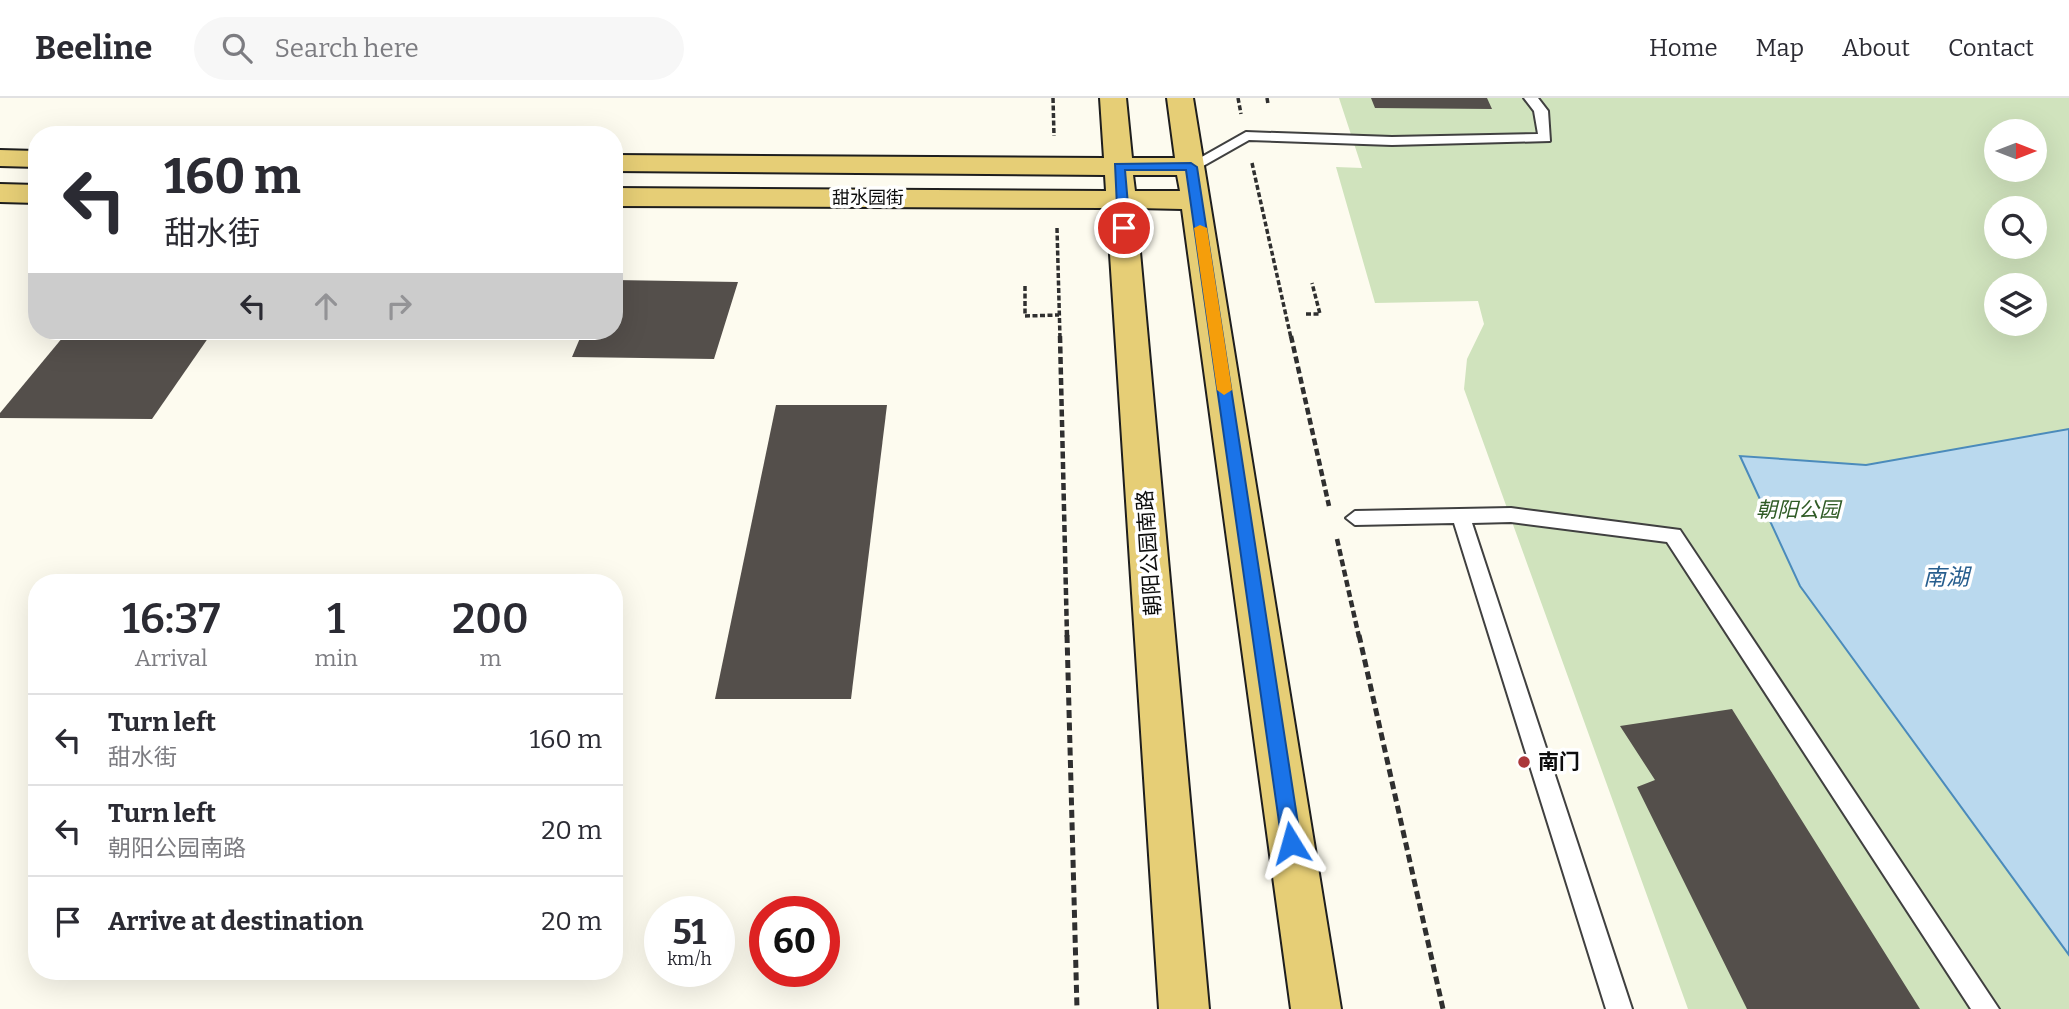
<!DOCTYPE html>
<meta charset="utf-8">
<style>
body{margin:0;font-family:Bitter,"Noto Sans SC",serif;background:#f7f7f7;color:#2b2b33;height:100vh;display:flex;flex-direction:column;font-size:26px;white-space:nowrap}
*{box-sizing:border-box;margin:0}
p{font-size:23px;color:#7c7c81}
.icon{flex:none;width:38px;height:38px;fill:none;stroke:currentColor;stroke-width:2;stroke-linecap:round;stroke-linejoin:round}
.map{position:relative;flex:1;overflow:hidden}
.drawer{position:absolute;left:28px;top:476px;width:595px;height:406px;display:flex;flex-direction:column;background:#fff;border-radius:28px;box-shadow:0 7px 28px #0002}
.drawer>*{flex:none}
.banner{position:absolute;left:28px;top:28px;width:595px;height:214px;border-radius:28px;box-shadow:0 7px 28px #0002;background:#fff;color:#2b2b33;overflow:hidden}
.needle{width:46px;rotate:90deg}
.controls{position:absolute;left:1984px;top:21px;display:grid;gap:14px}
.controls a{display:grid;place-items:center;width:63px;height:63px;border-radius:50%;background:#fff;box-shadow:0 7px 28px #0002;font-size:35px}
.speed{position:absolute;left:644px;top:798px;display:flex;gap:14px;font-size:35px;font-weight:700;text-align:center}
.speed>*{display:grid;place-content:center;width:91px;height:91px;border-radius:50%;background:#fff;box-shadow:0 7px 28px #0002;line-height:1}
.speed small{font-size:18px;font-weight:400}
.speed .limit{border:10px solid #d22;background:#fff;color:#111}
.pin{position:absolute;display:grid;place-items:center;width:60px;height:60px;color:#fff;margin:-30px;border:4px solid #fff;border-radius:50%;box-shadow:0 2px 7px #0007}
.me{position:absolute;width:77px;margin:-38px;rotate:352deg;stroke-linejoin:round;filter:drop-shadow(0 0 5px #0008)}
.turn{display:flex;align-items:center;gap:24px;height:147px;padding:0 21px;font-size:32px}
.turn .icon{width:91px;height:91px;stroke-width:2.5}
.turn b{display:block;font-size:49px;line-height:60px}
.lanes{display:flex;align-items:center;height:66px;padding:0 21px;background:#0003;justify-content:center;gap:35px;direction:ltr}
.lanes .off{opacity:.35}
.eta{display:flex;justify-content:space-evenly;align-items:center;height:119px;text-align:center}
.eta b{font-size:42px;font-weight:600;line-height:49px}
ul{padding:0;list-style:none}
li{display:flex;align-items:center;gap:21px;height:91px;padding:0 21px;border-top:2px solid #e1e1e2}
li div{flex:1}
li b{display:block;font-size:26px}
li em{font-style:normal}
header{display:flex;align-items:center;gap:42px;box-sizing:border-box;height:98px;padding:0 35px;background:#fff;border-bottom:2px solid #e1e1e2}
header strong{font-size:33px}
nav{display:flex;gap:38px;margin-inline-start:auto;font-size:24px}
.search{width:490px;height:63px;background:#f7f7f7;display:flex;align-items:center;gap:18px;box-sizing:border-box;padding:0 24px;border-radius:38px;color:#7c7c81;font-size:26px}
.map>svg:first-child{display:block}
.green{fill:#d0e3bd;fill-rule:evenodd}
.water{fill:#bad9ee;stroke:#4b8bbb;stroke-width:2}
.building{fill:#544f4b}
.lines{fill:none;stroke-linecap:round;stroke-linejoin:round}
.service-casing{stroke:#404040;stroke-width:4}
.primary-casing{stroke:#1e1e1e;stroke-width:4}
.path-far2{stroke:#2f2f2f;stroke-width:3.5;stroke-dasharray:5 2.5;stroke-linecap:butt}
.path-far1{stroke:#2f2f2f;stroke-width:4.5;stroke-dasharray:7 3.5;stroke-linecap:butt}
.path{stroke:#2f2f2f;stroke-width:5;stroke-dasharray:8 4.5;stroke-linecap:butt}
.service{fill:#fff;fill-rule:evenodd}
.primary{fill:#e6ce76;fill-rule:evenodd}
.route{fill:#1a73e8;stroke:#114b97;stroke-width:2}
.slow{fill:#f59e0b}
.poi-dot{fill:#ab383a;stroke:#fff;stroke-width:2.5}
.labels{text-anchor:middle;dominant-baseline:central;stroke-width:7;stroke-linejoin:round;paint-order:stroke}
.far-street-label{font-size:18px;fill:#0d0d0d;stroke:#fff}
.park-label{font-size:21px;font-style:italic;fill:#305c26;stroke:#fff}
.street-label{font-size:21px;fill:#0d0d0d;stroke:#fff}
.poi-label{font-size:21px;font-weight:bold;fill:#0d0d0d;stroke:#fff;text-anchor:start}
.water-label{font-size:23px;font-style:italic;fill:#275e8e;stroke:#fff}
</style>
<header>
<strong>Beeline</strong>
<div class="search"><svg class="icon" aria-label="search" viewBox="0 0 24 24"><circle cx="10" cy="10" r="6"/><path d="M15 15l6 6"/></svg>Search here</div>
<nav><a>Home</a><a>Map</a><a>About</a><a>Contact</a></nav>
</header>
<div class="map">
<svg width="2069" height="911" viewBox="0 0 2069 911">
<rect width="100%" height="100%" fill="#fdfbef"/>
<!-- green -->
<path class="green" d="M1339 0H2069V911H1688L1464 291 1467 261 1484 226 1478 203 1375 205 1336 69 1362 70ZM1997 33H2035V72H1997ZM1997 110H2035V149H1997ZM1997 187H2035V226H1997Z"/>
<!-- water -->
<polygon class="water" points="2069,331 2069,857 1800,488 1740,358 1866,367"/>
<!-- building -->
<g class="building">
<polygon points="1371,0 1487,0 1492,11 1375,10"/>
<polygon points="614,182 738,184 714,261 572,259 583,233 614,233"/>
<polygon points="68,233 213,233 152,321 0,320 0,315"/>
<polygon points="270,233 525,233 521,242 266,239"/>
<polygon points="776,307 887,307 851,601 715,601"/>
<polygon points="1732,611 1920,911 1747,911 1637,689 1655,682 1620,628"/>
</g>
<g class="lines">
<defs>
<g id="service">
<polygon points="1524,0 1538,0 1548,13 1550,43 1392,47 1249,42 1196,72 1184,69 1246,34 1392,39 1538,36 1534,13"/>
<polygon points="1511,410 1680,432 1999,911 1971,911 1667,444 1511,424 1472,425 1632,911 1606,911 1454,425 1355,427 1346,420 1355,413"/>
</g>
<g id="primary">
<path d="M1100 0H1126L1132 60H1175L1167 0H1193L1341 911H1291L1182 111 1136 110 1209 911H1159L1107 110 614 108V90L1106 93 1105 77 614 73V57L1104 60ZM1133 77H1177L1180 93H1135Z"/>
<polygon points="0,52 37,53 37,69 0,68"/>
<polygon points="0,86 37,87 37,105 0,104"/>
</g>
</defs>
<!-- service casing -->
<use href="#service" class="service-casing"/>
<!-- primary casing -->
<use href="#primary" class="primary-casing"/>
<!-- path-far2 -->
<g class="path-far2">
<polyline points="1053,0 1054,38"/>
<polyline points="1238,0 1241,16"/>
<polyline points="1267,0 1268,6"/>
<polyline points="1252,65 1291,240"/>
<polyline points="1057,130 1060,240"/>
<polyline points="1025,188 1025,218 1059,217"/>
<polyline points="1306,216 1320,216 1312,185"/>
</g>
<!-- path-far1 -->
<g class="path-far1">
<polyline points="1060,238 1067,539"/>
<polyline points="1291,238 1329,408"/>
<polyline points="1337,441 1359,539"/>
</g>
<!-- path -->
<g class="path">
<polyline points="1067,537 1077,911"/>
<polyline points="1359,537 1443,911"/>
</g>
<!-- service -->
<use href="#service" class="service"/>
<!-- primary -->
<use href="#primary" class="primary"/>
</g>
<!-- route -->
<polygon class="route" points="1191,65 1197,69 1301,745 1298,751 1291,754 1285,751 1282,745 1186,72 1125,72 1130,130 1124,133 1118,130 1115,66"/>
<!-- slow -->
<polygon class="slow" points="1200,127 1207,130 1232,292 1224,297 1217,292 1194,130"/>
<!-- markers -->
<circle class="poi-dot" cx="1524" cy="664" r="7"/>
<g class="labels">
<!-- far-street labels -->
<g class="far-street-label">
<text x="868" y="100">甜水园街</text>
</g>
<!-- park labels -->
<g class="park-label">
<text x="1798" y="412">朝阳公园</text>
</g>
<!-- street labels -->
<g class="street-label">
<text transform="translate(1149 455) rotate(-94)">朝阳公园南路</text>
</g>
<!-- poi labels -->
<g class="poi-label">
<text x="1538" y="664">南门</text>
</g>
<!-- water labels -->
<g class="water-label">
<text x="1946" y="479">南湖</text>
</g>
</g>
</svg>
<div class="controls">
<a><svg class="needle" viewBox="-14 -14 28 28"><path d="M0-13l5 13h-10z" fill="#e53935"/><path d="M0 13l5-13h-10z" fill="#7c7c81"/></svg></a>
<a><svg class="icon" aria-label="search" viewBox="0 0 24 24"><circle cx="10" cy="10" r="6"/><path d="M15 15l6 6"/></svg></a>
<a><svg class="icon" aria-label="layers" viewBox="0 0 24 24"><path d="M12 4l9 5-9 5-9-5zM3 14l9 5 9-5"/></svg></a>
</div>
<div class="speed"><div>51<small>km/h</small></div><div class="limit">60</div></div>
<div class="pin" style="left:1124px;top:130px;background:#d93025"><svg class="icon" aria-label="arrive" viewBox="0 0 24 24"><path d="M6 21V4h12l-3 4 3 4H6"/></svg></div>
<svg class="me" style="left:1291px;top:745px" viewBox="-20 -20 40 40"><path d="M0-17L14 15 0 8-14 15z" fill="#1a73e8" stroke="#fff" stroke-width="4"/></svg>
<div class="banner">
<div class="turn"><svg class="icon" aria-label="left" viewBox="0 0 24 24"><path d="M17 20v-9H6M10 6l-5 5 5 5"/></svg><div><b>160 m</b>甜水街</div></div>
<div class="lanes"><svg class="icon" aria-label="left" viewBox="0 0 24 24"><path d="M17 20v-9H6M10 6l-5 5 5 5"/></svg><svg class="icon off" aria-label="ahead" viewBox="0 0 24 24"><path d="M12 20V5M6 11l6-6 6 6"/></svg><svg class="icon off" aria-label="right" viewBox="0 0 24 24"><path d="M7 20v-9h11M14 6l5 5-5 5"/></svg></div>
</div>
<section class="drawer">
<div class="eta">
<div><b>16:37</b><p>Arrival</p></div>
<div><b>1</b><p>min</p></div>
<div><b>200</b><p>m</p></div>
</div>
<ul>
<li><svg class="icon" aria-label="left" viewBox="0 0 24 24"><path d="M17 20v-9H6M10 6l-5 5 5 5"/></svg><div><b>Turn left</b><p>甜水街</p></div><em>160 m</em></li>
<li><svg class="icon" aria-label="left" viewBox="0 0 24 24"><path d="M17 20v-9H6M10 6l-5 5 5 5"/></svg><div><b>Turn left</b><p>朝阳公园南路</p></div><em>20 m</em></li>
<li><svg class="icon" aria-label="arrive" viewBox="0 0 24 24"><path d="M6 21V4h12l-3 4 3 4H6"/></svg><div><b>Arrive at destination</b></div><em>20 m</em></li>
</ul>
</section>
</div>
